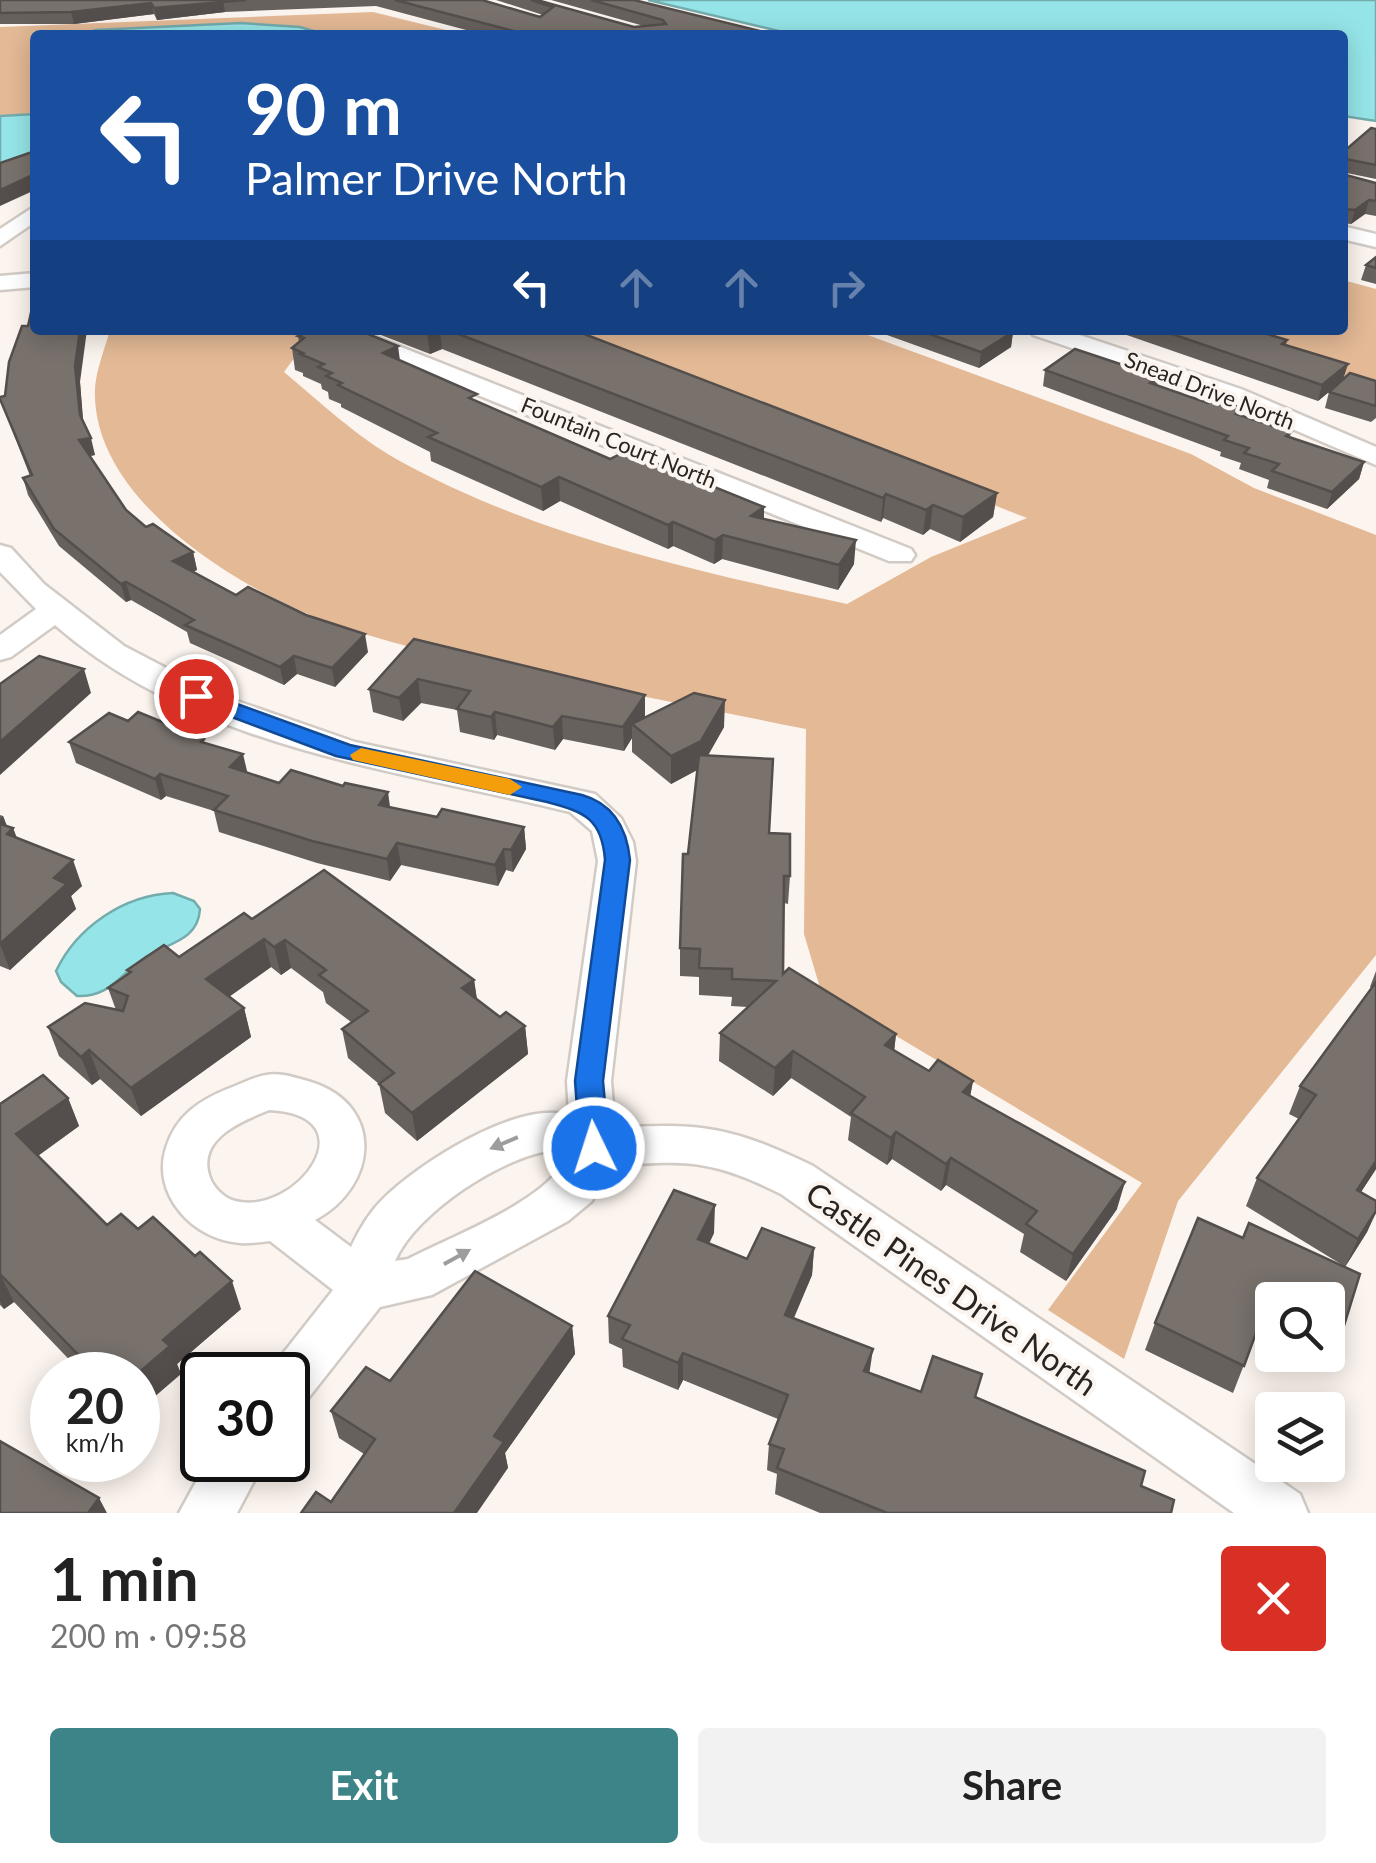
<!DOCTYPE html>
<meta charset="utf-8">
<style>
body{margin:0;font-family:Lato,sans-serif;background:#f2f2f2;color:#222;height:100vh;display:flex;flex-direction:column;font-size:38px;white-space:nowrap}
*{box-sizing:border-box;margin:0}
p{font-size:32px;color:#767676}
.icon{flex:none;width:55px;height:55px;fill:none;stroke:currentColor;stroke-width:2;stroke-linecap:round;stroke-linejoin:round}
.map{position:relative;height:1513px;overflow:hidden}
.details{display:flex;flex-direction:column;background:#fff;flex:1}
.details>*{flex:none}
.banner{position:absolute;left:30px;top:30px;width:1318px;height:305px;border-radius:10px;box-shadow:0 5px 25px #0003;background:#1a4fa0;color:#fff;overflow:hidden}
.buttons{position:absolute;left:1255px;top:1282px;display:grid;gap:20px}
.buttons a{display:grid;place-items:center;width:90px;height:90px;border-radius:10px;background:#fff;box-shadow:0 5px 25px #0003;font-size:50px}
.speed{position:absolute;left:30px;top:1352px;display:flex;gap:20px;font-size:50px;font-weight:700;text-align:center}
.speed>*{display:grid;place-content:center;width:130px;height:130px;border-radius:50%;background:#fff;box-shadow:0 5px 25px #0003;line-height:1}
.speed small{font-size:25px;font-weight:400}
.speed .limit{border:5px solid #111;border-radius:15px;background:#fff;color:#111}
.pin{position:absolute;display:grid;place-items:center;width:85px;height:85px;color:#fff;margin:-42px;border:5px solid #fff;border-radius:50%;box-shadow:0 2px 10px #0007}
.me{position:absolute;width:110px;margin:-55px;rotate:356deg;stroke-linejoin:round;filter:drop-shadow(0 0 8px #0008)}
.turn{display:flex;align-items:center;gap:35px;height:210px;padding:0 50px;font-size:45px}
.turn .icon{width:130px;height:130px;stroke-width:2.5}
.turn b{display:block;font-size:70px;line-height:85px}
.lanes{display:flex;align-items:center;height:95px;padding:0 50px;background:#0003;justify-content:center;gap:50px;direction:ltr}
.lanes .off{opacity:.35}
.round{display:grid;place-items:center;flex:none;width:105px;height:105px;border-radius:10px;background:#f2f2f2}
.head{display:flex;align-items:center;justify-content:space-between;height:170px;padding:0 50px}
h1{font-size:60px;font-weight:700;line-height:75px}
.button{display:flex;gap:20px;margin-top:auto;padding:20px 50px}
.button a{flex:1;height:115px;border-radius:10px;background:#3c8488;color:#fff;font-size:40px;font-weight:700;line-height:115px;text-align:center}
.button a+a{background:#f2f2f2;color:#222}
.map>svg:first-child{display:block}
.green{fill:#e3b996}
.water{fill:#95e5e8;stroke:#74abad;stroke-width:2.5}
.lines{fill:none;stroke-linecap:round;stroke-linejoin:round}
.street-casing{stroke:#d2cbc5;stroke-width:5}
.street{fill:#fff;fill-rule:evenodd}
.wall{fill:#67615d}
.shaded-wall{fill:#544f4c}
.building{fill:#78716c;stroke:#544f4c;stroke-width:2.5}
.oneway{fill:#9e9c9c}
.route{fill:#1a73e8;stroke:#114b97;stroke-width:2.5}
.slow{fill:#f59e0b}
.labels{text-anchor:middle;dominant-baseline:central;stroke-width:8;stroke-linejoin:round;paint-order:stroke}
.far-street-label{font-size:22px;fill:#272422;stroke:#fcf4ee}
.near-street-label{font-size:32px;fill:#272422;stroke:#fcf4ee}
</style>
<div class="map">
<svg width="1376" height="1513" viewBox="0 0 1376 1513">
<rect width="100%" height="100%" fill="#fcf4ee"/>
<!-- green -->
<g class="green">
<polygon points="373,12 466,35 35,35 35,159 0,173 0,27"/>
<polygon points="1343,280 1376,289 1376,388 1230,330 1342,330"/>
<path d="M110 330H299L312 334 284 372C320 402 357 437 398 460 535 536 696 571 847 604L931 557 1027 518 546 330H854L1191 454 1254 488 1376 535V955L1178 1201 1124 1359 1048 1310 1142 1183 821 991 804 934 806 729C721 712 636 695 552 678 476 663 396 647 323 620 234 586 91 498 95 389 96 370 105 348 110 330Z"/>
</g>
<!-- water -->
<g class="water">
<polygon points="648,0 1376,0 1376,121 1343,116 1342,35 796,35"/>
<polygon points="241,23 300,27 327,35 79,35 96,30"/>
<polygon points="35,114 35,156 0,168 0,116"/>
<path d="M173 893 194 901 200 909C198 942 166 943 144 958 120 975 110 997 77 996L61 982 56 971C77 927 124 895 173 893Z"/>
</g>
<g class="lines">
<defs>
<g id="street">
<polygon points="35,206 35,222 0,246 0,229"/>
<polygon points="1342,226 1376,234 1376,247 1342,239"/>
<polygon points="35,273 35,287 0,290 0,276"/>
<polygon points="325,330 358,330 911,549 915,555 911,561 889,561 329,335"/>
<polygon points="1029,330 1065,330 1241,389 1376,447 1376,465 1223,399 1033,335"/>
<path d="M0 545 11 548 44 584 124 646 214 693 355 742 595 794 621 818 633 842 636 861 611 1081 615 1128C703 1122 734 1128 813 1166L1300 1494 1308 1513H1234L781 1194C711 1159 685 1160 609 1166L592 1201 568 1221 432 1295 380 1307 306 1401 288 1408V1375H266L333 1290 270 1241C260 1242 249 1244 240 1243 193 1240 151 1194 166 1148 176 1116 199 1100 230 1088 241 1084 254 1077 266 1075 280 1072 297 1078 311 1082 386 1106 377 1187 315 1220L351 1247C358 1232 369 1213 381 1201 417 1164 517 1100 569 1115L567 1081 598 861 592 831 570 812C395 769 197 749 55 625L11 657 0 660V635L36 609 0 572ZM269 1110C372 1115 296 1217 235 1201 223 1198 212 1186 209 1175 198 1138 242 1121 269 1110ZM557 1150 568 1156C546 1202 454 1235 408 1259L395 1261C415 1213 506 1153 557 1150Z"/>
<polygon points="208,1460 265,1460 237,1513 179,1513"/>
</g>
</defs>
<!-- street casing -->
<use href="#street" class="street-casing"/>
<!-- street -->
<use href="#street" class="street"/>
</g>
<!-- wall -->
<g class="wall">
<polygon points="0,0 482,0 540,17 543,15 496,0 537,0 634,27 644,26 551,0 634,0 776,35 485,35 376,6 225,12 157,20 154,14 74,24 0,24"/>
<polygon points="1376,129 1376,179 1342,172 1342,153"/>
<polygon points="1342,174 1376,183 1376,216 1365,214 1351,224 1342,223"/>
<polygon points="1376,257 1376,284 1361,280 1366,265"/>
<polygon points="368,330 574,330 997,493 993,517 960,542 930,529 923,535 883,518 881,522 442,349 430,354"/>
<polygon points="873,330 1008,330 1013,332 1011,347 979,368"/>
<polygon points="1118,330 1254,330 1287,340 1286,345 1344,379 1376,381 1376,418 1371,422 1325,408 1329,392 1318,401 1118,332"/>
<polygon points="298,336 400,360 478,402 610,459 764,507 764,519 854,564 838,590 722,559 714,564 673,546 668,549 560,501 543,511 431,461 430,452 341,407 341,404 329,399 328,392 322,389 321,384 303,376 303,373 295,370 292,348 299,342"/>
<polygon points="1045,370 1159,377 1157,386 1208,403 1243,408 1241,415 1291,432 1290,437 1364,462 1359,479 1327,509 1267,488 1269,480 1239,469 1241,463 1220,456 1221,452 1043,386"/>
<polygon points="80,382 83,422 95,455 90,456 126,510 146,527 193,552 197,570 193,571 236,595 368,652 335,687 297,674 284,685 190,643 187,632 131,600 126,602 59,546 28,495 23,478 30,476 0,399 5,396"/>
<polygon points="414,639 645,717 724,727 708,755 769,833 790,876 788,904 784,903 783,974 896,1034 894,1051 929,1071 973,1081 970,1096 1117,1209 1066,1281 1020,1252 1024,1234 946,1185 941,1191 892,1159 887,1165 848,1140 851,1117 791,1078 773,1096 719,1061 720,1033 748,1007 731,1006 732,997 699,995 699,977 680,976 680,948 697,770 671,784 632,752 632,738 624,751 563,739 555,750 497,735 494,740 460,732 457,710 421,703 403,721 373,712 369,689"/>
<polygon points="128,721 204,739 205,743 247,773 279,783 437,817 524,827 526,849 513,872 506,870 498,886 401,865 390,881 317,863 219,832 214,811 166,796 161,800 76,763 69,742"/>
<polygon points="0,815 3,816 7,826 13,828 17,838 82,886 71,896 76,909 10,970 0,966"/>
<polygon points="252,919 474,980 477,999 500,1017 525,1026 528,1054 417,1141 385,1113 379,1084 348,1058 342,1029 351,1022 326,1003 323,992 291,968 281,975 271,967 229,997 244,1008 251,1037 141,1116 100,1079 92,1085 59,1056 48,1027 116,1010 108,988 129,974 127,970 179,957"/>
<polygon points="1376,971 1376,1169 1361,1192 1376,1201 1376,1213 1367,1232 1345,1267 1338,1345 1324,1372 1288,1355 1328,1355 1328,1300 1272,1300 1272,1348 1254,1339 1233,1393 1145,1350 1155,1323 1243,1238 1344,1266 1246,1206 1257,1178 1299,1119 1289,1114 1300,1086 1372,988 1370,987"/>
<polygon points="68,1098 79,1126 38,1156 107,1225 138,1229 241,1309 177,1364 181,1374 84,1375 14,1302 4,1309 0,1305 0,1104"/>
<polygon points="714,1233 709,1244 747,1259 814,1248 812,1275 794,1318 869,1372 921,1392 977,1398 1141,1486 1171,1513 820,1513 775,1494 777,1474 767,1470 769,1444 778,1419 683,1380 678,1390 623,1367 622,1349 609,1343 608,1316"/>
<polygon points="572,1326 575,1354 505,1453 508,1468 331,1502 364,1454 339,1438 331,1411 390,1381"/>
</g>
<!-- shaded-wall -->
<g class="shaded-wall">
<polygon points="223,1 225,12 157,20 154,8"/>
<polygon points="151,3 154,14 74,24 71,12"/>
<polygon points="35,174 35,190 0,206 0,190"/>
<polygon points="1369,200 1365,214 1351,224 1355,210"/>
<polygon points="80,330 87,330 80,382 84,431 80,415 75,366"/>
<polygon points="432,330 440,330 442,349 430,354 427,332"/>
<polygon points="1013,332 1011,347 979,368 981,352"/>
<polygon points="398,346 401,368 383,353"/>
<polygon points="1348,364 1343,380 1318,401 1322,385"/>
<polygon points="91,438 95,455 84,457 79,440"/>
<polygon points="1364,462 1359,479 1327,509 1332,492"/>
<polygon points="559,477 560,501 543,511 541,487"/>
<polygon points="997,493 993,517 960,542 963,517"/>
<polygon points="886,494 883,518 881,522 883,498"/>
<polygon points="933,505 930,529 923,535 926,510"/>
<polygon points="764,507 764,531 751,516"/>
<polygon points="673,522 673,546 668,549 668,525"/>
<polygon points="723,535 722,559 714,564 715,540"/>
<polygon points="856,540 854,564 838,590 839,565"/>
<polygon points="193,552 197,570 178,578 173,561"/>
<polygon points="126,582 131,600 126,602 121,584"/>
<polygon points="365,634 368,652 335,687 332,668"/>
<polygon points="294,656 297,674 284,685 280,667"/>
<polygon points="84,669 91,693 0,775 0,742"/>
<polygon points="418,679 421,703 403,721 399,698"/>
<polygon points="645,695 645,718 632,724 632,738 624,751 623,727"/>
<polygon points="725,700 724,727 701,768 671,784 671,756"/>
<polygon points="495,712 497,735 494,740 491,717"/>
<polygon points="562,716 563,739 555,750 553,727"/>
<polygon points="243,754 248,775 230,767"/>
<polygon points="160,774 166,796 161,800 155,779"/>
<polygon points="388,792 391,814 379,805"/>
<polygon points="3,816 9,832 13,828 22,854 0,832 0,819"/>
<polygon points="524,827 526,849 513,872 511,850"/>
<polygon points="397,843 401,865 390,881 387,859"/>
<polygon points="504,849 506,870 498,886 495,865"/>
<polygon points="73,860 82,886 71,896 76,909 10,970 0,944 54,878"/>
<polygon points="264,939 271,967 214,1007 206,979"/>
<polygon points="285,940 291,968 281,975 274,947"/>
<polygon points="474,980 478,1008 462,988"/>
<polygon points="244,1008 251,1037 141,1116 131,1088"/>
<polygon points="525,1026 528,1054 417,1141 412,1113"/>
<polygon points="896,1034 893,1061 885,1045"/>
<polygon points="89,1050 100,1079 92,1085 81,1057"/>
<polygon points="793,1051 791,1078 773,1096 775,1068"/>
<polygon points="973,1081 968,1108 963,1092"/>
<polygon points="68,1098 79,1126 29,1162 16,1134"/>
<polygon points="896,1132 892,1159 887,1165 891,1138"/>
<polygon points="951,1158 946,1185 941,1191 946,1164"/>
<polygon points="1376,1161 1376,1169 1344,1218 1357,1190"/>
<polygon points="1125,1182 1117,1209 1066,1281 1073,1254"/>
<polygon points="715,1205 714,1233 697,1267 698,1239"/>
<polygon points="1376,1211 1367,1232 1345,1267 1358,1239"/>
<polygon points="814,1248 812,1275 783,1342 785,1315"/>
<polygon points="0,1274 14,1302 4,1309 0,1301"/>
<polygon points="232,1281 241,1309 177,1364 181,1374 138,1411 138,1375 163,1340"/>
<polygon points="572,1326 575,1354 505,1453 508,1468 477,1513 454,1513 494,1436"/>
<polygon points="873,1349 869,1376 864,1371"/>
<polygon points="683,1353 683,1380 678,1390 678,1363"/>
<polygon points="99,1498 107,1513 88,1513"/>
</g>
<!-- building -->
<g class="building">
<polygon points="0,0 246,0 154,8 151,3 71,12 0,13"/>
<polygon points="395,0 482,0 540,17 553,7 531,0 537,0 634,27 666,24 663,20 591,0 634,0 776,35 529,35"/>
<polygon points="1371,128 1376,129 1376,165 1346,159 1342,162 1342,153"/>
<polygon points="35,151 35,174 0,190 0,163"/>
<polygon points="1342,174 1376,183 1376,201 1369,200 1355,210 1343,209 1342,216"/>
<polygon points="1376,257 1376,268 1366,265"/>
<polygon points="35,295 35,330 80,330 75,366 80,415 91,438 79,440 126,510 146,527 153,524 193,552 173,561 236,595 248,587 306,615 365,634 332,668 294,656 280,667 185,625 194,620 126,582 121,584 54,529 23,478 32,475 0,399 0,397 5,396 9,362 22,326 28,326"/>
<polygon points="311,330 358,330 398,346 383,353 477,394 469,398 610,459 626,451 764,507 751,516 856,540 839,565 723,535 715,540 673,522 668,525 559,477 541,487 428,437 437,433 338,385 342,383 326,376 332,373 318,367 324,364 300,354 303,353 292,348 304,338 298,336"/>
<polygon points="448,330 574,330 997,493 963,517 933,505 926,510 886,494 883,498"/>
<polygon points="918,330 1008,330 1013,332 981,352"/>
<polygon points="1160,330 1254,330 1287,340 1282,344 1348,364 1322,385"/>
<polygon points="1075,349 1159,377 1150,383 1208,403 1214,399 1243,408 1236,414 1291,432 1286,436 1364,462 1332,492 1272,471 1279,464 1244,453 1249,448 1224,440 1228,436 1045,370"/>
<polygon points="1350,373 1376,381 1376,406 1329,392"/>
<polygon points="414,639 645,695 623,727 562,716 553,727 495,712 491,717 457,709 470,691 418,679 399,698 369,689"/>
<polygon points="39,656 84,669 0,742 0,684"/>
<polygon points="694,693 725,700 701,741 671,756 632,724"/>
<polygon points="138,712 204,739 201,742 243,754 230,767 279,783 291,770 343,786 345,783 388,792 379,805 437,817 442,809 524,827 511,850 504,849 495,865 397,843 387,859 312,841 214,810 228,796 160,774 155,779 69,742 109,713 128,721"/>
<polygon points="699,755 773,759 769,833 790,834 790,876 784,876 783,974 789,968 896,1034 885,1045 929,1071 938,1060 973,1081 963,1092 1125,1182 1073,1254 1026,1224 1037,1211 951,1158 946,1164 896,1132 891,1138 851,1113 865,1097 793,1051 775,1068 720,1033 776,981 732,979 732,969 699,968 700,949 680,948 683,854 688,854"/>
<polygon points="0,824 13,828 7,834 73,860 54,878 67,884 0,944"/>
<polygon points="324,870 474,980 462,988 500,1017 506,1012 525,1026 412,1113 379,1084 394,1073 342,1029 368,1011 319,975 326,970 285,940 274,947 264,939 206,979 244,1008 131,1088 89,1050 81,1057 48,1027 85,1003 123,1011 128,996 108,988 131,972 127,970 164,945 179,957 244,913 252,919"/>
<polygon points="1376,982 1376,1161 1357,1190 1376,1201 1376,1211 1358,1239 1257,1178 1316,1095 1300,1086"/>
<polygon points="43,1075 68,1098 16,1134 107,1225 121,1214 138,1229 153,1217 195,1256 200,1252 232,1281 163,1340 170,1346 136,1375 88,1375 83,1370 88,1365 0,1274 0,1104"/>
<polygon points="674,1190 715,1205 698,1239 747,1259 762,1228 814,1248 785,1315 873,1349 864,1371 921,1392 933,1356 982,1374 975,1397 1145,1471 1141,1486 1174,1500 1171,1513 887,1513 777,1468 784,1449 769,1444 788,1395 683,1353 678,1363 622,1339 630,1325 608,1316"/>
<polygon points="1198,1218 1243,1238 1249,1223 1360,1274 1338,1345 1328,1340 1328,1300 1272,1300 1272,1314 1264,1311 1244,1366 1155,1323"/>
<polygon points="475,1271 572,1326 494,1436 504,1442 454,1513 301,1513 316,1492 331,1502 375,1439 331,1411 366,1367 390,1381"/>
<polygon points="0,1441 99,1498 88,1513 0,1513"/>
</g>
<!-- one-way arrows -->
<defs><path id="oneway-solid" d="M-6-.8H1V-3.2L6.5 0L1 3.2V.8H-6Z" transform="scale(2.5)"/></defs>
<g class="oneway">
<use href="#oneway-solid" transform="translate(504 1143) rotate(157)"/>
<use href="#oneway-solid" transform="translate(457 1257) rotate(-29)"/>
</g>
<!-- route -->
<path class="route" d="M196 689 350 745 582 795C614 804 627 830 630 860L603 1081 609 1148 605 1157 594 1160 584 1157 580 1148 575 1081 605 860C602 819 585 812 547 802L336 756 189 701 185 696Z"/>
<!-- slow -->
<polygon class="slow" points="361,748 510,779 522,787 510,795 353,760 350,755"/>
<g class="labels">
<!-- far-street labels -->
<g class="far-street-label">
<text transform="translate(1210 390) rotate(21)">Snead Drive North</text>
<text transform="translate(619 442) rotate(22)">Fountain Court North</text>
</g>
<!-- near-street labels -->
<g class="near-street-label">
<text transform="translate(952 1288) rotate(35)">Castle Pines Drive North</text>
</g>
</g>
</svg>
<div class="buttons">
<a><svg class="icon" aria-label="search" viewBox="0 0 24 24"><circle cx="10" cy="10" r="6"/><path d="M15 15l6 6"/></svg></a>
<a><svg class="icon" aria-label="layers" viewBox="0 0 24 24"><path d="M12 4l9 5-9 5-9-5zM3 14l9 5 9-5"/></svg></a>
</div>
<div class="speed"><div>20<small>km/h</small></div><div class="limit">30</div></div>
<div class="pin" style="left:196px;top:696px;background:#d93025"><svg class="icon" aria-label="arrive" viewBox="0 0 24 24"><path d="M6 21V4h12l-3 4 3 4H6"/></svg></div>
<svg class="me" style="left:594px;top:1148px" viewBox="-20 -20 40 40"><circle r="17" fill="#1a73e8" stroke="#fff" stroke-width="3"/><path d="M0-11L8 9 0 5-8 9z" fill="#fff"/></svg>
<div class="banner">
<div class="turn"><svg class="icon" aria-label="left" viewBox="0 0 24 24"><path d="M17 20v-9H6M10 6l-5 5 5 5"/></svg><div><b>90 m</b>Palmer Drive North</div></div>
<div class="lanes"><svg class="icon" aria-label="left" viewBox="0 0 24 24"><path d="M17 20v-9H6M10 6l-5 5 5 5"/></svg><svg class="icon off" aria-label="ahead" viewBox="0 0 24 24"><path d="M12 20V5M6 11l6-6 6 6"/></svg><svg class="icon off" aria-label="ahead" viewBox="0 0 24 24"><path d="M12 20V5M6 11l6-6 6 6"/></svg><svg class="icon off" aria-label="right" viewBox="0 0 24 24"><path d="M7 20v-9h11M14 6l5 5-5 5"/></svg></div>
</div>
</div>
<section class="details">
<div class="head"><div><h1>1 min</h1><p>200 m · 09:58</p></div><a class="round" style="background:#d93025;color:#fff"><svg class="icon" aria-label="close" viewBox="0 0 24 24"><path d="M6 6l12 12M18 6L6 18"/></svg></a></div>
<div class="button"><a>Exit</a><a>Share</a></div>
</section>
